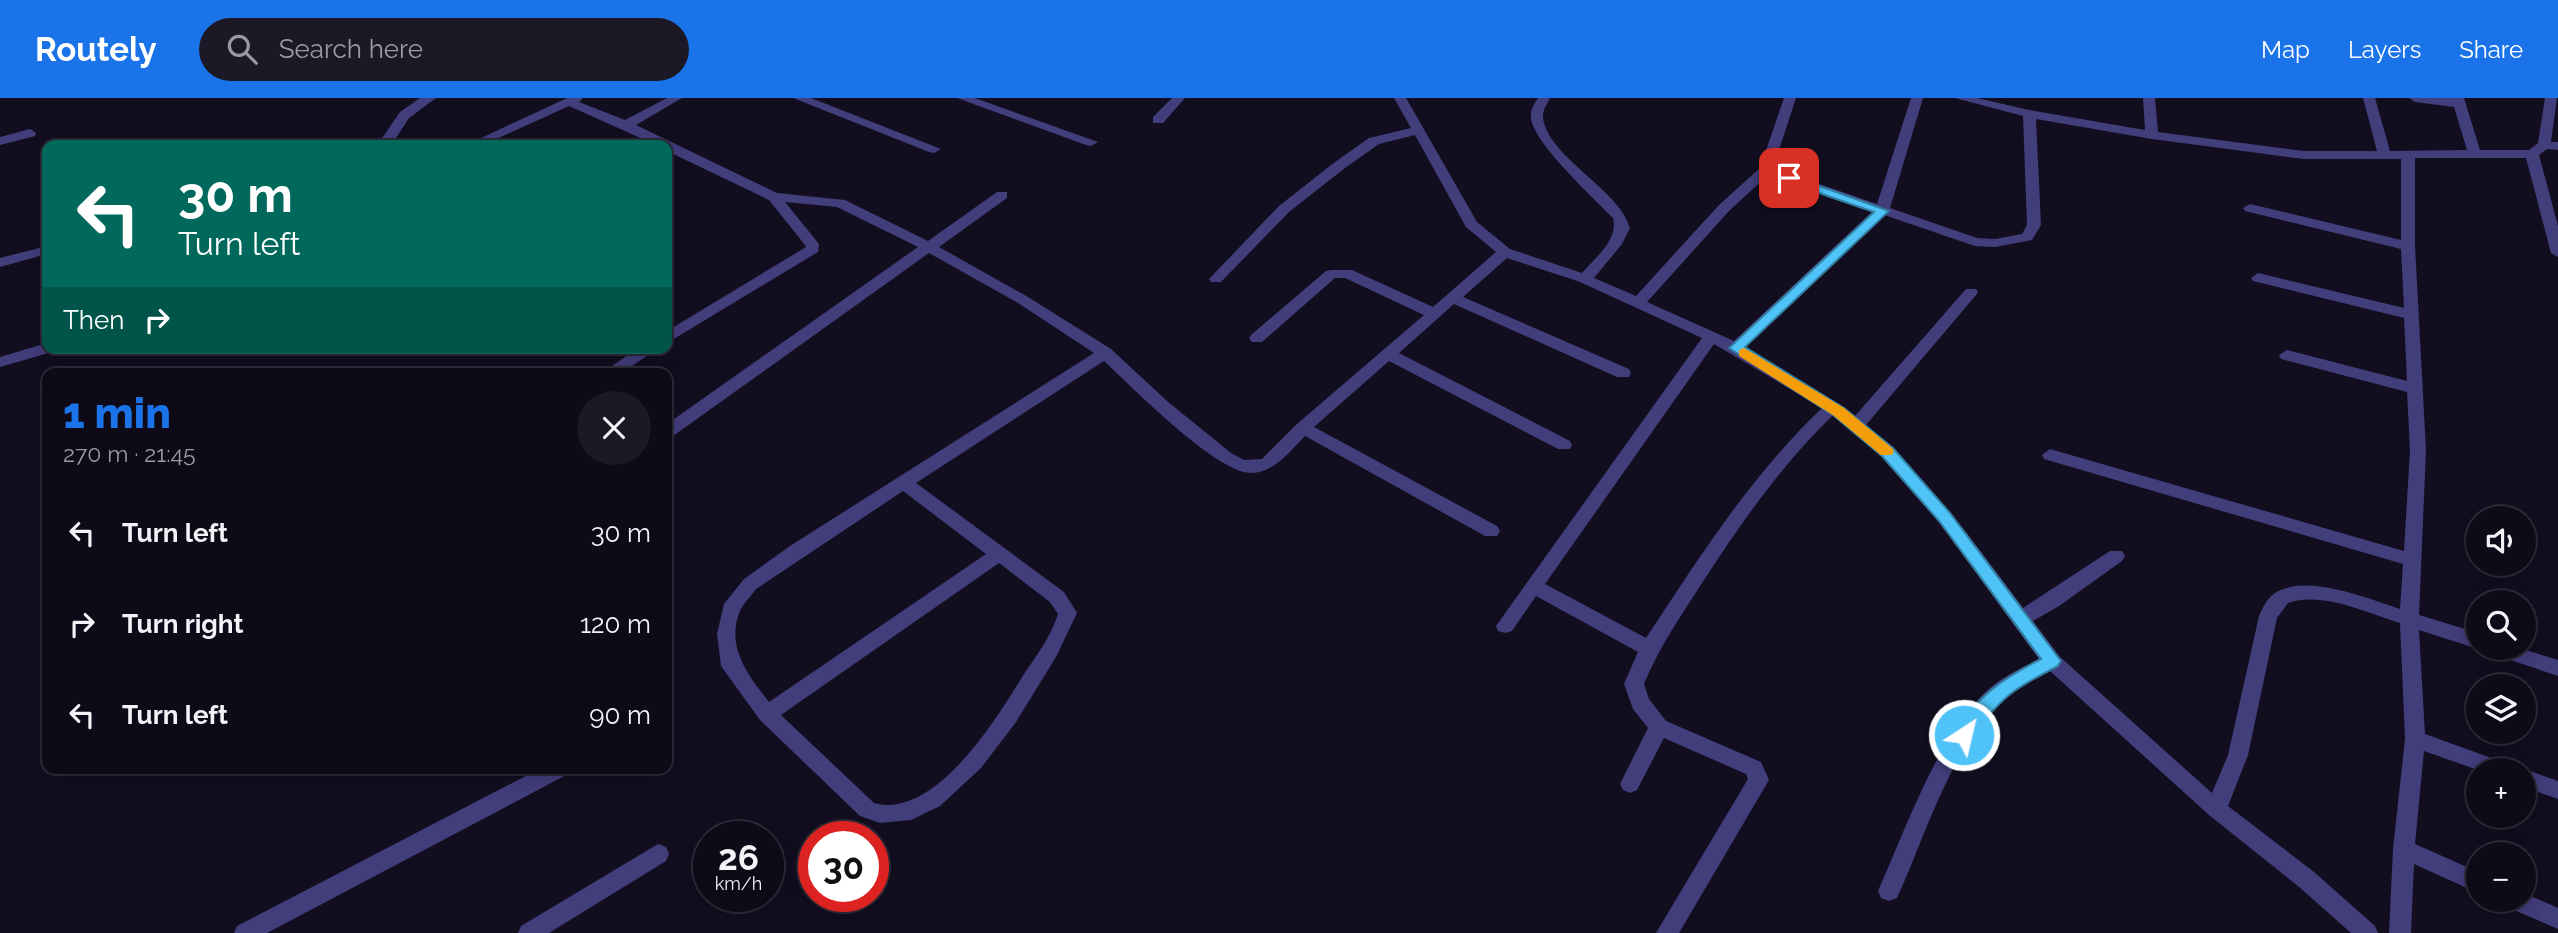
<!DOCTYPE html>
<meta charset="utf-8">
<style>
body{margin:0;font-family:Raleway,sans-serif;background:#1c1825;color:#f1f3f6;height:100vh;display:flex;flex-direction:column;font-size:26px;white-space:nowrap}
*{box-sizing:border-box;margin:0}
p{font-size:23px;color:#9b9aa2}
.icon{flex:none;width:38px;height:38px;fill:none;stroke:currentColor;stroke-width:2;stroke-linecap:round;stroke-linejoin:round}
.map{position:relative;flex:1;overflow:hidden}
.details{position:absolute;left:42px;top:270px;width:630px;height:406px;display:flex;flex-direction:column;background:#0e0a18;border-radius:14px;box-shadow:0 4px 18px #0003,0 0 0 2px #2e2b37}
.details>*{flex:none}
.banner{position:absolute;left:42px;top:42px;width:630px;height:214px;border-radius:14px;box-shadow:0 4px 18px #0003,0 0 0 2px #2e2b37;background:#00695c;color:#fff;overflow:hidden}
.controls{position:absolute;left:2466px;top:408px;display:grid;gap:14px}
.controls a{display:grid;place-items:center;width:70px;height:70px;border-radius:50%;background:#0e0a18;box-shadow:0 4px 18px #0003,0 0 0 2px #2e2b37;font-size:35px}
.speed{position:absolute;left:693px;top:723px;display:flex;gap:14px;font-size:35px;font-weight:700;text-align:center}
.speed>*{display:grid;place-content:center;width:91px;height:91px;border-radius:50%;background:#0e0a18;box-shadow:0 4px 18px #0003,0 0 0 2px #2e2b37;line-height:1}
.speed small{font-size:18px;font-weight:400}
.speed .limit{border:10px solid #d22;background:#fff;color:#111}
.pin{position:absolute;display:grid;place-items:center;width:60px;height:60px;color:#fff;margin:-30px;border-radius:14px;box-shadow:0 4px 10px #0006}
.me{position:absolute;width:77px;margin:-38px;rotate:35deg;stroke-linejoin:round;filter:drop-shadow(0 0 5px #0008)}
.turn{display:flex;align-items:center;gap:24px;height:147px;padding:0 21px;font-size:32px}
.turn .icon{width:91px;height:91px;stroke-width:2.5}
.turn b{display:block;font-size:49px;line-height:60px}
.then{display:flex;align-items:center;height:66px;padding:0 21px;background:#0003;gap:14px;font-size:26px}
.round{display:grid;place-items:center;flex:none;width:74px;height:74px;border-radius:37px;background:#1c1825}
.head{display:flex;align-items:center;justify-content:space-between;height:119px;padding:0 21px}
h1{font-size:42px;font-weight:800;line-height:52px;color:#1a73e8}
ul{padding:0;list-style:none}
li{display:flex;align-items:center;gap:21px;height:91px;padding:0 21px}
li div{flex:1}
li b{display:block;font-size:26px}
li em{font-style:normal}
header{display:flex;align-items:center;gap:42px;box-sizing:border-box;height:98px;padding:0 35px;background:#1a73e8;color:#fff}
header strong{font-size:33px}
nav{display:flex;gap:38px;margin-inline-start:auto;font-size:24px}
.search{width:490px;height:63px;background:#1c1825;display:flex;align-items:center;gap:18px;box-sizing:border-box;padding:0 24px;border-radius:38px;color:#9b9aa2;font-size:26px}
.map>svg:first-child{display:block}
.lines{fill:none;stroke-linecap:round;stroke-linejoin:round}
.street{fill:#423d7b;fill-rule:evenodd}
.route{fill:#4fc3f7;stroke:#337fa1;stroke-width:2}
.slow{fill:#f59e0b}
</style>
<header>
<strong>Routely</strong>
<div class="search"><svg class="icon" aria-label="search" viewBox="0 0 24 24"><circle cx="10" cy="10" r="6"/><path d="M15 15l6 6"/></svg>Search here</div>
<nav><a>Map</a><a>Layers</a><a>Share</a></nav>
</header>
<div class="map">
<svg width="2558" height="835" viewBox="0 0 2558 835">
<rect width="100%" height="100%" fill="#120e20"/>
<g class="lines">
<!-- street -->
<g class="street">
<polygon points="420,0 436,0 409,20 396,40 416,44 417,47 369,47 383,39 400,14"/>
<path d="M567 0H583L579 4 625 22 667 0H682L636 27 777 95 845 102 928 143 997 94H1007V100L939 149 1028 199 1111 251 1167 303 1231 355 1244 362 1262 361 1297 326 1424 217 1345 180H1335L1262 244H1252L1249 240 1252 236 1326 173 1331 172H1352L1433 209 1496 154 1466 129 1415 37 1379 46 1345 70 1289 114 1221 184H1211L1209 181 1279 108 1335 64 1369 40 1411 30 1394 0H1406L1477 124 1510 151 1582 175C1595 160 1619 141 1613 120 1594 100 1534 46 1531 20 1530 13 1534 6 1538 0H1550C1547 6 1542 13 1543 20 1548 59 1620 92 1630 130L1622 146 1594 180 1636 198 1719 107 1760 70 1784 0H1796L1773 70 1877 106 1911 0H1923L1890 110 1977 140 1995 141 2022 136 2027 127 2023 18 1955 0H1977L2029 12 2145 32 2143 0H2155L2158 34 2304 53H2377L2363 0H2375L2390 53 2467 52 2454 9 2415 4 2409 0H2464L2480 52H2529L2538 45 2545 0H2557L2551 44H2558V52L2547 51 2539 57 2558 128V159L2551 155 2526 60H2415V148L2426 352 2419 517 2478 535V550H2481L2478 551 2419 532 2425 636 2508 666 2511 672H2478L2424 653 2415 746 2478 774V795L2414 766 2411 835H2389L2393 751 2405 641 2400 525C2367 515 2322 493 2288 505L2277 520 2248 657 2228 708 2314 774 2375 828 2378 835H2351L2298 788 2209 717 2050 573C2033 582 2015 591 2000 605 1950 652 1925 739 1897 800L1889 803 1881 800 1878 793C1905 733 1939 634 1989 591 2004 578 2022 570 2039 561L1939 424 1881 358 1833 317C1780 369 1743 422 1702 485 1681 518 1659 549 1644 586L1649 601 1666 623 1761 664 1769 682 1679 835H1656L1748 681 1746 676 1664 640 1637 692 1630 695 1623 692 1620 686 1648 630 1633 611 1624 586 1638 554 1536 498 1512 533 1505 535 1498 533 1496 528 1702 240 1580 184 1507 160 1463 199 1629 271 1631 275 1629 279H1617L1454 206 1399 255 1570 343 1572 347 1570 351H1558L1389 263 1314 329 1497 428 1500 433 1497 438H1485L1305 338C1290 353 1276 373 1253 375 1219 378 1131 288 1104 263L916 385 1064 494 1077 515 1056 559 1016 624 981 670 940 708 911 722 880 725 860 718 760 622 721 568 717 536 724 506 744 481 790 448 1094 255 1018 205 929 155 673 338 667 340V326L918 149 837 109 785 104 819 146 818 154 667 245V233L806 149 805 147 769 102 667 53V47H656L569 8 483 47H466ZM2036 21 2152 41 2304 61H2401V142L2250 106 2243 110 2245 113 2401 151 2404 210 2258 175 2251 180 2253 183 2404 220 2407 283 2287 252 2279 257 2281 261 2407 294 2410 352 2404 453 2050 351 2042 357 2044 361 2403 466 2400 511C2369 501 2304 474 2274 496 2267 500 2262 511 2259 518L2228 657 2212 695 2059 558 2033 523 2059 508 2122 463 2125 458 2122 453H2110L2023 510C1975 446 1928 379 1866 327L1976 197 1978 194 1976 191H1966L1855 318 1746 249 1884 117 1975 148 1995 149 2032 142 2041 127ZM1768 77 1873 113 1734 243 1647 204 1729 113ZM1714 246 1822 310C1749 380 1701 457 1646 540L1545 486ZM903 393 986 456 769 604C749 578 725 549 740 513 743 506 751 498 756 491ZM999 465 1050 504 1058 516C1051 538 1037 557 1024 576 997 620 935 722 874 705L781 617Z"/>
<polygon points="793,0 811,0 941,51 934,55 929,54"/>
<polygon points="957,0 975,0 1098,44 1091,48 1086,47"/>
<polygon points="1172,0 1185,0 1163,25 1153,25 1153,19"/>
<polygon points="30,31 36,35 35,38 0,47 0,39"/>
<polygon points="47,148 47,156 0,169 0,160"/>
<polygon points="47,245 47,250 55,250 52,254 0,269 0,259"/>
<polygon points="638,250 658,250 622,275 602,275"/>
<polygon points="2487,550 2519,550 2558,562 2558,578 2490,555"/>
<polygon points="541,670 571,670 568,676 267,835 234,835 237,828"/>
<polygon points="2524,671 2558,683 2558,701 2524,689 2522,672"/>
<polygon points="658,746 666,749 669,756 666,763 549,835 518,835 521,828"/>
<polygon points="2524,795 2558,810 2558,831 2507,809 2504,802 2524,802"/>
</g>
</g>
<!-- route -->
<path class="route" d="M1789 77 1889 113 1745 249 1844 310 1893 350 1950 415 2061 563 2058 568C2012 592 2000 599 1970 643L1964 645 1957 643 1955 637C1974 599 2004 580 2041 561L1939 423 1882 358 1833 317 1729 250 1874 114 1784 83V78Z"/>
<!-- slow -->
<polygon class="slow" points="1744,250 1844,310 1892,350 1894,353 1892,357 1881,357 1833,317 1739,258 1739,252"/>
</svg>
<div class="controls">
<a><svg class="icon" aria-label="sound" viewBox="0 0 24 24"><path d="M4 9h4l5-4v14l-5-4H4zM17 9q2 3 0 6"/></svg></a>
<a><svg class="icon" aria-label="search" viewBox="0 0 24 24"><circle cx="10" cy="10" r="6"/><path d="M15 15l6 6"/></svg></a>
<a><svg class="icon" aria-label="layers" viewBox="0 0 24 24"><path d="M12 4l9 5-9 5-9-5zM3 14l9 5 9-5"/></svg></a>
<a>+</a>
<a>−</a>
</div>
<div class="speed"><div>26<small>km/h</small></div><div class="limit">30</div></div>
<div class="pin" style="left:1789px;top:80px;background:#d93025"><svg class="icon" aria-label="arrive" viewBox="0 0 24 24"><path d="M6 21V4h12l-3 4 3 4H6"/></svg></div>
<svg class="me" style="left:1964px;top:637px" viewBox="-20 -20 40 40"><circle r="17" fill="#4fc3f7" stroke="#fff" stroke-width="3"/><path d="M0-11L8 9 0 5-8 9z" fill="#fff"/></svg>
<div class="banner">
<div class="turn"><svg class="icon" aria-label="left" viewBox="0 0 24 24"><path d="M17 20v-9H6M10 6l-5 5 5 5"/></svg><div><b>30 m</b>Turn left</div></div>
<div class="then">Then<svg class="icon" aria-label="right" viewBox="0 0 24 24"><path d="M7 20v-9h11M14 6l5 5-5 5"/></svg></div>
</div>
<section class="details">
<div class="head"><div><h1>1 min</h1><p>270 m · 21:45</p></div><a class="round"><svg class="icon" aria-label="close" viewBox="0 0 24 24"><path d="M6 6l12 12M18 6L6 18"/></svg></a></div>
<ul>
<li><svg class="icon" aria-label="left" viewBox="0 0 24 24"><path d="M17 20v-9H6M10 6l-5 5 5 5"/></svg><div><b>Turn left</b></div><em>30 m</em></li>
<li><svg class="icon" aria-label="right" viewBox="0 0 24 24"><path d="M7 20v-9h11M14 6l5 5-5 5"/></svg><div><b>Turn right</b></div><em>120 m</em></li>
<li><svg class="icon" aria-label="left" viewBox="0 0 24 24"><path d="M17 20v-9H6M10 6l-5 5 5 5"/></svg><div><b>Turn left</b></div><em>90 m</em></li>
</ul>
</section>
</div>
